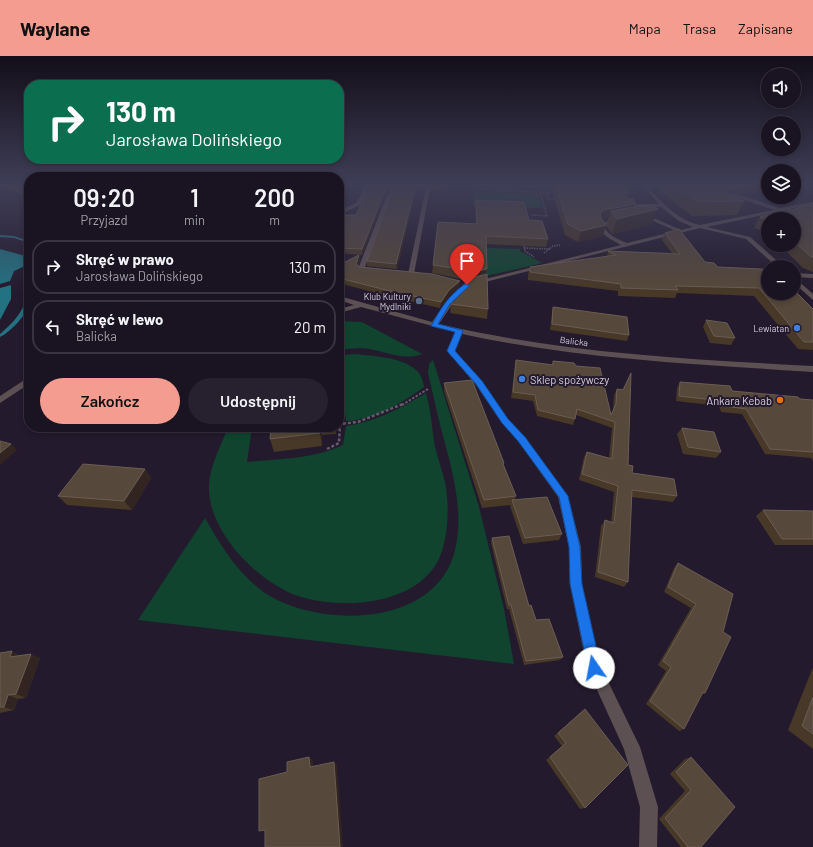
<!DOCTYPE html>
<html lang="pl">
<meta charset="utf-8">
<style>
body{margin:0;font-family:Barlow,sans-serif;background:#27212f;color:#f1f3f6;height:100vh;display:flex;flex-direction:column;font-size:15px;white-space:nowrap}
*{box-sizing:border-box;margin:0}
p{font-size:13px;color:#9f9ea5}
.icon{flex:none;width:22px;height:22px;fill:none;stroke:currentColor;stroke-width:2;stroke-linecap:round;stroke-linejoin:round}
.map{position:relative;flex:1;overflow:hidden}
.drawer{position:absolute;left:24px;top:116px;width:320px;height:260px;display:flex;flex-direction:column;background:#1a1422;border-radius:16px;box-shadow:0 2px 6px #0003,0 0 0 1px #383340}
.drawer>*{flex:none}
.guide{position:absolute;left:24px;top:24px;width:320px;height:84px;border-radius:16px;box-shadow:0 2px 6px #0003,0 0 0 1px #383340;background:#0b6e4f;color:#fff;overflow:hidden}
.controls{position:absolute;left:761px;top:12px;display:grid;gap:8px}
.controls a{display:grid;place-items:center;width:40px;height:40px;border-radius:50%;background:#1a1422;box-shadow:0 2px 6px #0003,0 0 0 1px #383340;font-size:20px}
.pin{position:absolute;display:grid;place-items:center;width:34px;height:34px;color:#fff;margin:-41px -17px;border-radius:50% 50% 50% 0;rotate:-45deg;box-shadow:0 0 4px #0007}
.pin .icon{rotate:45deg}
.me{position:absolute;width:44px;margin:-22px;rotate:348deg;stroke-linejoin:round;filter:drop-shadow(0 0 3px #0008)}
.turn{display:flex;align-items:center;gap:14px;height:84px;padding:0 16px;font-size:18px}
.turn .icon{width:52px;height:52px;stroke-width:2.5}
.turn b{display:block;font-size:28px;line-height:34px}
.eta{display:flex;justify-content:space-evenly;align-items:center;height:68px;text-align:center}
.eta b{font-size:24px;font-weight:600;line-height:28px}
.primary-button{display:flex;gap:8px;margin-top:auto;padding:8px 16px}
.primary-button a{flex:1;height:46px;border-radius:24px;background:#f59c91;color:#111;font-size:16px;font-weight:600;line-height:46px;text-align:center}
.primary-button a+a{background:#27212f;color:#f1f3f6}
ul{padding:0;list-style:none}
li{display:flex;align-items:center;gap:12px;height:54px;margin:0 8px 6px;padding:0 8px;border:2px solid #383340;border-radius:16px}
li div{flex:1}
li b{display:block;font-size:15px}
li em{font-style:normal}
header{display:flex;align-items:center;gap:24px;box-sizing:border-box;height:56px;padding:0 20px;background:#f59c91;color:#111}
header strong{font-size:19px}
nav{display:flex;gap:22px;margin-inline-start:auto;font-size:14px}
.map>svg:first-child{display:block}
.green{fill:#10442f}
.water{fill:#237282}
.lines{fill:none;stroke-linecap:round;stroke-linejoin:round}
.stream{fill:#237282;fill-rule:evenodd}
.path-far2{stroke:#635b6c;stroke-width:1.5;stroke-dasharray:1.5 1;stroke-linecap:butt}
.path-far1{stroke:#635b6c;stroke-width:2;stroke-dasharray:2.5 1.5;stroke-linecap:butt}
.path{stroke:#635b6c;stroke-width:2.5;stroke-dasharray:3 2;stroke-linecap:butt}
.minor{fill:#5c5052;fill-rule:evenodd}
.wall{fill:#473827}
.shaded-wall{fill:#322521}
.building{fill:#56483a;stroke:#6a5d54}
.route{fill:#1a73e8;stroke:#114b97}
.service-dot{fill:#5c6f8a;stroke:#231a2d;stroke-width:1.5}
.shop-dot{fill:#3f7fe0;stroke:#231a2d;stroke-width:1.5}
.food-dot{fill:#e8710a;stroke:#231a2d;stroke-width:1.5}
.labels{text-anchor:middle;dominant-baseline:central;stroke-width:4;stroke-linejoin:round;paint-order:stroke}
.far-poi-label{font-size:9px;fill:#d4cedc;stroke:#231a2d;text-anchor:end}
.far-street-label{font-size:9px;fill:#d4cedc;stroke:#231a2d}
.poi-label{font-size:11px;fill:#d4cedc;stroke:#231a2d;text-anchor:start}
</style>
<header>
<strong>Waylane</strong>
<nav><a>Mapa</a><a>Trasa</a><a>Zapisane</a></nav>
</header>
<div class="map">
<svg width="813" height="791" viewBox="0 0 813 791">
<rect width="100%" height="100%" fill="#231a2d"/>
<!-- green -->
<g class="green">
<polygon points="473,127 515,127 517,135 473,133"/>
<polygon points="473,136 538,138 543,152 473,150"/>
<polygon points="466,191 520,193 520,195 542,207 486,220"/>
<path d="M339 265 362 266 422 298C402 306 381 293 361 292 354 292 346 293 339 294Z"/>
<path d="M354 298C373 300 406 301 419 317 422 321 423 326 424 331 402 347 374 364 346 365L339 300Z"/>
<path d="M433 304 479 451 504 553 514 608 138 564 205 462C221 490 238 518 265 537 319 572 432 572 454 498 464 462 455 426 446 391 439 367 434 342 428 317L429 308Z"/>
<path d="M426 337C431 355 432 373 435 391 438 403 442 414 445 426 449 448 449 473 442 495 425 549 344 555 298 540 258 526 208 476 209 431 209 411 221 390 228 371H252L247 406C278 403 314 403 343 389L346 370C375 366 401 352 426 337Z"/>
</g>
<!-- water -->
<g class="water">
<polygon points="0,193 29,201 29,208 14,215 10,225 0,228"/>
<polygon points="11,229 11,243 0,264 0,232"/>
</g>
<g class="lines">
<!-- stream -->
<g class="stream">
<polygon points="0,179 14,180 29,185 29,187 14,182 0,181"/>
<path d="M28 239H29C29 242 30 245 29 248 27 259 9 277 0 281V278C9 270 18 262 23 251 25 247 26 243 28 239Z"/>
</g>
<!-- path-far2 -->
<g class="path-far2">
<polyline points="544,127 549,131"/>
<polyline points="474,134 540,136 547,160 531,159"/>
<polyline points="540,137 550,137 549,131 555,131"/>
<polyline points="546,137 548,143 558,143"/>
<polyline points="524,190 525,195 534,201"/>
<polyline points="524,192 550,193"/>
<polyline points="779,192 778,190 787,189"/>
<polyline points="544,197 553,190 560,189"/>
</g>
<!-- path-far1 -->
<polyline class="path-far1" points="402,349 428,333"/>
<!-- path -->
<g class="path">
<polyline points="339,361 340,368 358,366 403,348"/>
<polyline points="327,393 339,387 340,368"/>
</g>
<!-- minor -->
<g class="minor">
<polygon points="367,127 371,127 360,149 339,159 339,155 356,147"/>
<polygon points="427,127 431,127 414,218 411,220 408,218"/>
<path d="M640 127H644C660 144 676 164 700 169L774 154 697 128V127H702L780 152 813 146V148L707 171 750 181 784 211H777L746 183 700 172 469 230 455 244 439 268C563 297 686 303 813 310V316C694 308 578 303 462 278L455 295 482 325 508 363 524 381 568 440 581 491 582 528 601 611 640 691 658 751 657 791H639L640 751 624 693 587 612 570 528 569 491 558 441 518 385 502 367 476 329 447 295 455 276 361 251 339 257V253L354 249 339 244V240L432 266 450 241 465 228 621 189C612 184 598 178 599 167L621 163V165L604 169C606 179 618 183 627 187L676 175 651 164 639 162V160L641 159 654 162 681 174 693 171 679 165 661 151H621L620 150 623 148H659Z"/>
<polygon points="389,138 391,139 365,211 375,214 372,216 359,214 358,213 387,139"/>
<polygon points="794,217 813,218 813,222 794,221"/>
<polygon points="794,221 813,238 813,244 794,227"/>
<polygon points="29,321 29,328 0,347 0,340"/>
</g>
</g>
<!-- wall -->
<g class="wall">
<polygon points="0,127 29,127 29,142 0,131"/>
<polygon points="374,127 426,127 424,133 416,133 397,213 367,210 367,205 391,138 390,137 386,138 362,199 339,197 339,159 356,159"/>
<polygon points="450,127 448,133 445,134 431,134 431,129"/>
<polygon points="550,127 623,127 629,137 627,142 636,148 635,151 652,168 612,178 606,170 608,163 602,164 603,180 578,186 565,179"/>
<polygon points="649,127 768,127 768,131 759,134 756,133 740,138 732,135 730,139 744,145 737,159 692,160 660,135 662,129 653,130"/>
<polygon points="476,144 529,164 548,183 546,191 486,188 487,213 486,218 488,253 487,263 450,257 451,248 467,225 452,221 432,217 433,209 476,168 475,151"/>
<polygon points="813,147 813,216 803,212 780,189 794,189 794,163 768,163 768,177 754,172 760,161 792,154"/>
<polygon points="665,177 705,206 718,211 768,237 813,253 813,294 798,293 754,240 677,237 675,242 618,240 618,235 528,224 528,219 530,211 607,201 608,195 672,197 662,184"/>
<polygon points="360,204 358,209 360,211 460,225 459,231 449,240 440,252 391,241 339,227 339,209"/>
<polygon points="553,251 629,279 627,285 550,274 552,257"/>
<polygon points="706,264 735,282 731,289 710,287 703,271"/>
<polygon points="516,304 552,309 553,305 576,310 611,359 613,354 614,339 617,333 628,409 632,417 677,440 673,446 631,441 628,526 624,531 595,521 601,470 605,464 611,466 614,436 579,424 584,401 587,396 609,402 612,372 576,359 573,369 537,360 533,345 511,342 515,310"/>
<polygon points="680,326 732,335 813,344 813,405 811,402 765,398 742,358 721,356 719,350 676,345 677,332"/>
<polygon points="444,327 504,407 504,410 516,440 515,444 562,478 559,484 523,488 510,450 511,449 482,452 444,335"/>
<polygon points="271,371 335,371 336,378 322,379 322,390 274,396 270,383"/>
<polygon points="682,372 721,396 716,402 683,398 677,378"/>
<polygon points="145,413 151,422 132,454 67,449 58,440"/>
<polygon points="763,454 813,455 813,489 775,489 756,460"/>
<polygon points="492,482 529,550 536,564 563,601 560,604 524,609 509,553 507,553 491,487"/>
<polygon points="678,507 733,538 705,637 701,639 684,673 679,675 646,648 666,615 658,609 691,552 664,536 674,512"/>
<polygon points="0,597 40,602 26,642 18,643 14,654 0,657"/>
<polygon points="813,611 813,693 788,674"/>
<polygon points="585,653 585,752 580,753 546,704 562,690 554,680"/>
<polygon points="691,701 701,791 681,791 659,763 685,735 670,718 685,703"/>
</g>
<!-- shaded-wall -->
<g class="shaded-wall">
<polygon points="448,127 450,127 448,133 445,134 445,130"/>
<polygon points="655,127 663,127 662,129 653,130"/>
<polygon points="753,127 759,127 756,133 740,138 744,129"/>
<polygon points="763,127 768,127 768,131 759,134"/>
<polygon points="416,128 416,133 397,213 396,208"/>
<polygon points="724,130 717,144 713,133"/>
<polygon points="390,132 390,137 386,138 362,199 362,193 385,134"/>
<polygon points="734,132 729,141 726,141 730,133"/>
<polygon points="625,137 622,147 622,139"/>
<polygon points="636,148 632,158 611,155 608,163 601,165 600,157 604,154"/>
<polygon points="658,153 652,168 612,178 617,163"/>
<polygon points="606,169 603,180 578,186 581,175"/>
<polygon points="359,199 360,204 357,213 356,208"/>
<polygon points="487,213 486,221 467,225 468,217"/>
<polygon points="460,225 459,231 449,240 440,252 441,246 449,234"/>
<polygon points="319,371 320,371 322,379 322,390 320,377"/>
<polygon points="11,388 17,394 0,409 0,397"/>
<polygon points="145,413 151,422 132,454 124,445"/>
<polygon points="12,595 21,600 10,601"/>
<polygon points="31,598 40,602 26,642 16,638"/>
<polygon points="8,639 18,643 14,654 4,651"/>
<polygon points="309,701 313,705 314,714 310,711"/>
<polygon points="334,706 337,709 343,791 340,791"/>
</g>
<!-- building -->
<g class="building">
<polygon points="0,127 29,127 29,139 0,128"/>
<polygon points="374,127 425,127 424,129 416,128 396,208 367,205 392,135 390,132 385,134 362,193 339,192 339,159 356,159 365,140"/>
<polygon points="432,127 448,127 448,128 445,130 431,129"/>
<polygon points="555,127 623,127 629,137 625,137 622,139 622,141 633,143 636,148 604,154 600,157 601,162 606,169 581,175 568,168"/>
<polygon points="672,127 713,127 724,130 713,133 744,145 698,146"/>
<polygon points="713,127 717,127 734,132 730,133"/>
<polygon points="736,127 753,127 744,129"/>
<polygon points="476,144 524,146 529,164 542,165 548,183 486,180 487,213 468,217 453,212 433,209 438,166 477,168"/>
<polygon points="813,147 813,201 811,201 794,185 794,163 768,163 768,164 760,161 787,152 792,154"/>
<polygon points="638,150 653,151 658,153 617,163 611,155"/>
<polygon points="679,173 705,206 714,207 718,211 762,213 768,218 768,237 794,237 794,234 813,253 813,286 804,286 759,232 675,230 678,234 621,232 621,228 530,216 530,211 616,199 608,195 680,198 665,177"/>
<polygon points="359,199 356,208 360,211 432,218 460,225 449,234 441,246 390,235 339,222 339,209"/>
<polygon points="487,218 488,253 451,248 457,235 471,222"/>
<polygon points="553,251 627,261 629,279 552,268"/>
<polygon points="706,264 727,267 735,282 714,280"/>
<polygon points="516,304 553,309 553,305 574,307 576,310 600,312 611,359 616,348 617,333 623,334 631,317 628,409 633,410 632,417 674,423 677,440 632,434 628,526 598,516 605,464 614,467 618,430 582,418 587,396 612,403 615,366 577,353 575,363 538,354 535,339 513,336"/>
<polygon points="472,324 504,407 503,408 516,440 484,444 444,327"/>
<polygon points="680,326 730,330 732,335 798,341 800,343 813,344 813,396 770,393 746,353 725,350 723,345 679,340"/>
<polygon points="271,371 319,371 320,377 270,383"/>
<polygon points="682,372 714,376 721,396 688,391"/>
<polygon points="0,385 11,388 0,397"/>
<polygon points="83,408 145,413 124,445 58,440"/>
<polygon points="547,441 562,478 525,482 512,444"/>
<polygon points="763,454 813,455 813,483 782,483"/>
<polygon points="509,480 529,550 531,549 536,564 549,563 563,601 526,605 511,549 509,549 492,482"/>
<polygon points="678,507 733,538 723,576 731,581 705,637 703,636 684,673 650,645 671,611 663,605 696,548 668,531"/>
<polygon points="12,595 10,601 31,598 16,638 8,639 4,651 0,651 0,597"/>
<polygon points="813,641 813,678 802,670"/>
<polygon points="585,653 628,709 585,752 550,701 566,687 558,677"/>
<polygon points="309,701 310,711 334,706 340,791 265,791 265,774 259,775 259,723 287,716 287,706"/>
<polygon points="691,701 735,751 701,791 688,791 665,762 691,734 676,716"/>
</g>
<!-- sky -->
<linearGradient id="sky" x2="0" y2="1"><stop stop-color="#130e19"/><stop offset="0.54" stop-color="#3f3e57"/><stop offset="1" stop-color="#3f3e57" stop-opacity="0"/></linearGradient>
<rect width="813" height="237" fill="url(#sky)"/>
<!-- route -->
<path class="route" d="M465 228 470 229 450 248 438 268 462 274 463 275 455 295 482 325 508 363 525 381 568 440 580 491 582 528 601 612 599 617 594 619 589 617 588 612 570 528 569 491 559 441 518 385 502 367 476 328 447 295 455 276 431 270C441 252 448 240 465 228Z"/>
<!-- markers -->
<circle class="service-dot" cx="419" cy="245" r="4"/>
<g class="shop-dot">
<circle cx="797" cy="272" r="4"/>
<circle cx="522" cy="323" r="4"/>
</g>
<circle class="food-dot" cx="780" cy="344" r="4"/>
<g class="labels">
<!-- far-poi labels -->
<g class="far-poi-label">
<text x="411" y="240">Klub Kultury<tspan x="411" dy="10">Mydlniki</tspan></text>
<text x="789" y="272">Lewiatan</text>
</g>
<!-- far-street labels -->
<g class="far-street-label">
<text transform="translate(574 285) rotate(7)">Balicka</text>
</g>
<!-- poi labels -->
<g class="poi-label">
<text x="530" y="323">Sklep spożywczy</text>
<text x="772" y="344" text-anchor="end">Ankara Kebab</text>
</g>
</g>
</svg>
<div class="controls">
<a><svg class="icon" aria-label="sound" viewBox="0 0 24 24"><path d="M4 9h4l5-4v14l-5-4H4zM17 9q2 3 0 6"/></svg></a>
<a><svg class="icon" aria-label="search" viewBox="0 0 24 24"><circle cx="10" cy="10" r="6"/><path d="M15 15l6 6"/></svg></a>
<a><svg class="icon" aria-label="layers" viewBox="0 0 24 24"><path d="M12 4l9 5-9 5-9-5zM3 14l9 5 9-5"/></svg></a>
<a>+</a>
<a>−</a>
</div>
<div class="pin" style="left:467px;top:229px;background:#d93025"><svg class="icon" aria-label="arrive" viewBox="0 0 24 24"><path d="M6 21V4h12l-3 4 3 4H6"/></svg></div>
<svg class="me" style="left:594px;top:612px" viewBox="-20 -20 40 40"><circle r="19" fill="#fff"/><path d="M0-13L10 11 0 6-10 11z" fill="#1a73e8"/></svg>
<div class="guide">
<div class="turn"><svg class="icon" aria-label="right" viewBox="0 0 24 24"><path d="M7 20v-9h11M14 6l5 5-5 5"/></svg><div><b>130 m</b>Jarosława Dolińskiego</div></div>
</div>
<section class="drawer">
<div class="eta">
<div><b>09:20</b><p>Przyjazd</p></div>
<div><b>1</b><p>min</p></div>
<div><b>200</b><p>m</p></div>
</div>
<ul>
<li><svg class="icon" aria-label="right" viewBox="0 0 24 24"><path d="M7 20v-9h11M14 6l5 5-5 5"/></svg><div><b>Skręć w prawo</b><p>Jarosława Dolińskiego</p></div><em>130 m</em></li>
<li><svg class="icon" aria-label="left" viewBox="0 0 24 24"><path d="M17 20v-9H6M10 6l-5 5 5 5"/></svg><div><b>Skręć w lewo</b><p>Balicka</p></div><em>20 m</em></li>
</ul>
<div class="primary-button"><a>Zakończ</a><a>Udostępnij</a></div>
</section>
</div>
